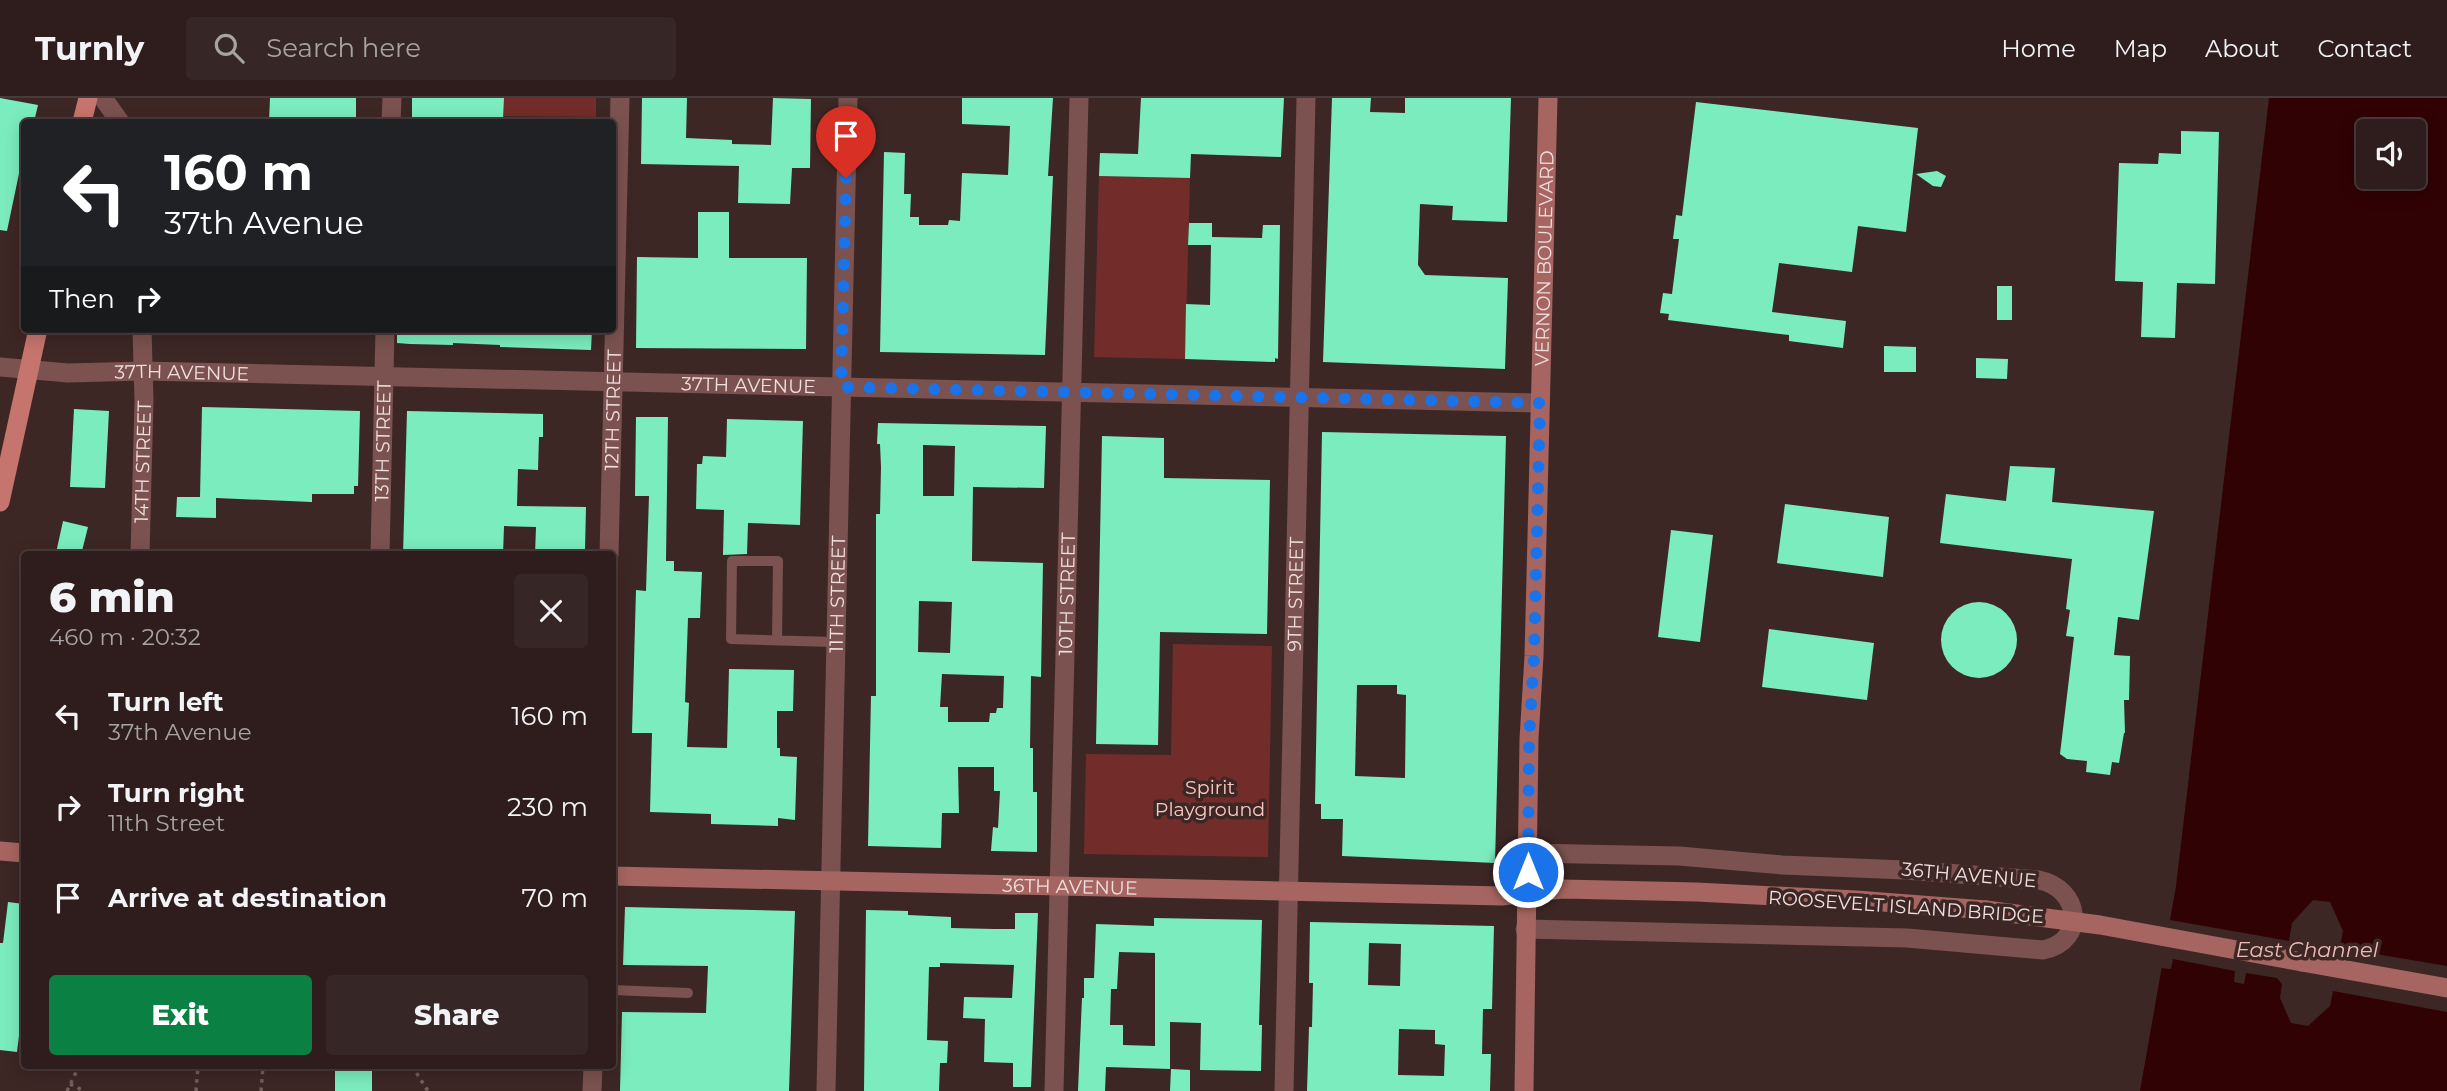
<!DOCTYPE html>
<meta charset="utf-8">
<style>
body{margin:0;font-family:Montserrat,sans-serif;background:#362625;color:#f1f3f6;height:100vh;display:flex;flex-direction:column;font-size:26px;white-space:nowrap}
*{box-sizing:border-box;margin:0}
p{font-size:23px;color:#a7a2a3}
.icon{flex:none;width:38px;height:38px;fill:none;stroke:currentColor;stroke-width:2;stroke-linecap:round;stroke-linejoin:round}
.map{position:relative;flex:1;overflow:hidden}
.panel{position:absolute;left:21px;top:453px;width:595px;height:518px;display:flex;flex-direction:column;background:#2e1d1c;border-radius:7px;box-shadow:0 4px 18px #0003,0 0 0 2px #493b3b}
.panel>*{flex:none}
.guide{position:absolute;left:21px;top:21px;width:595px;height:214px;border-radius:7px;box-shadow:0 4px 18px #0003,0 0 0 2px #493b3b;background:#202124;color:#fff;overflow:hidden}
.fabs{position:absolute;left:2356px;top:21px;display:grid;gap:14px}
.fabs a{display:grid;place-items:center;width:70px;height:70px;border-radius:7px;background:#2e1d1c;box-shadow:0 4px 18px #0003,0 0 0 2px #493b3b;font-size:35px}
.pin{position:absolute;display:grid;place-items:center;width:60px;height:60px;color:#fff;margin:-72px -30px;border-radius:50% 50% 50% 0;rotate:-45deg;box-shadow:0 0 7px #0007}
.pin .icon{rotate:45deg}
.me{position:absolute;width:77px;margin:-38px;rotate:0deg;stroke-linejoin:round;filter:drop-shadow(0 0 5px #0008)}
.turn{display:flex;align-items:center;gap:24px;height:147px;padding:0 28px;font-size:32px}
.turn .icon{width:91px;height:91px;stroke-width:2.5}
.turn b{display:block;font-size:49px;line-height:60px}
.then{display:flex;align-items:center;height:66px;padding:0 28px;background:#0003;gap:14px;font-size:26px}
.round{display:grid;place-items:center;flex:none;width:74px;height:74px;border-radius:7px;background:#362625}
.summary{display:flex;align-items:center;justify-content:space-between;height:119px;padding:0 28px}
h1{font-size:42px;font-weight:800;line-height:52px}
.primary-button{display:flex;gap:14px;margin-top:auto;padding:14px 28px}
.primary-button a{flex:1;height:80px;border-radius:7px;background:#0b8043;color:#fff;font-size:28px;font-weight:800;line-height:80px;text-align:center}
.primary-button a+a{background:#362625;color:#f1f3f6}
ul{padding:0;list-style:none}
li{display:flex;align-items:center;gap:21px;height:91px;padding:0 28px}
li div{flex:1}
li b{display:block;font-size:26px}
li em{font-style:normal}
header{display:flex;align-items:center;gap:42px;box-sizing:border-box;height:98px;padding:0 35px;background:#2e1d1c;border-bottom:2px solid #493b3b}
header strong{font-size:33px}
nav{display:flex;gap:38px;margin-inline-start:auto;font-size:24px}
.search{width:490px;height:63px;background:#362625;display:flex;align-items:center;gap:18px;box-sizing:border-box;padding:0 24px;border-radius:7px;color:#a7a2a3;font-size:26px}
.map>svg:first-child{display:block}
.green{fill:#722d2a}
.water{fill:#300204;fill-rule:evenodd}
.pier{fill:#3d2725}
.building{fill:#7becbe;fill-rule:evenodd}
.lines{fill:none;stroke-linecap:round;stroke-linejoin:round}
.path{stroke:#74605e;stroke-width:3.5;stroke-dasharray:3.5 5;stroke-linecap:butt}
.service{stroke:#7b524f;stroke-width:10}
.minor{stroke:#7b524f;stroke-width:19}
.secondary{stroke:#a66560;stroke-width:19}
.primary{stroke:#c6746e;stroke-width:19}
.secondary-bridge{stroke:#a66560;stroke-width:19}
.route{stroke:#1a73e8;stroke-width:12;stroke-dasharray:0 21.6}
.labels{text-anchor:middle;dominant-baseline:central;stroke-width:7;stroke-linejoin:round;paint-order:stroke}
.street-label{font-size:19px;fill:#eedfde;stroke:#3d2725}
.park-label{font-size:19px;fill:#fbc6c1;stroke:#3d2725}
.water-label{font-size:21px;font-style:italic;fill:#efbab5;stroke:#3d2725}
</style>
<header>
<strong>Turnly</strong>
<div class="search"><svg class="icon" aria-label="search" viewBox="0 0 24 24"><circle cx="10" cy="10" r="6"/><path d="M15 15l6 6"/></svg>Search here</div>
<nav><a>Home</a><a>Map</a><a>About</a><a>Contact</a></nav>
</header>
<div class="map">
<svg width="2447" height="993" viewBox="0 0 2447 993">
<rect width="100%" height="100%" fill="#3d2725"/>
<!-- green -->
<g class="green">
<polygon points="504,0 596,0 596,19 504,18"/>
<polygon points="1099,78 1190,80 1185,261 1094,259"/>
<polygon points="1173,546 1272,548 1268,759 1084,756 1086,656 1171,657"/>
</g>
<!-- water -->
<path class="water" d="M2269 0H2447V993H2140L2176 788ZM2368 33H2413V79H2368Z"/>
<!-- pier -->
<polygon class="pier" points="2313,802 2330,804 2343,833 2340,850 2447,868 2447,914 2333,893 2330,908 2308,928 2291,925 2280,900 2282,886 2277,880 2246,875 2244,886 2234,884 2235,873 2173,861 2171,871 2160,870 2169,807 2171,808 2170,822 2289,843 2292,825"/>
<!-- building -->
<g class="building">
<polygon points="0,0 38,7 34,24 24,24 24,67 21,66 7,133 0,132"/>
<polygon points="270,0 356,0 356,24 269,24"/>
<polygon points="412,0 504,0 503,24 412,24"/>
<polygon points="642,0 687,0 686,40 732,42 732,46 771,47 773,0 811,1 810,70 792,70 790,106 738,105 739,68 641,66"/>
<polygon points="962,0 1053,0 1048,78 1053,78 1045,257 880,254 884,54 905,55 904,96 911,96 910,119 919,119 919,127 948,127 949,122 960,123 962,75 1008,77 1010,28 962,26"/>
<polygon points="1141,0 1284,0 1281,59 1191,56 1190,80 1099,78 1100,55 1138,56"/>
<polygon points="1332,0 1371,0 1370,14 1405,15 1405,0 1511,0 1507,124 1452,122 1453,108 1420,106 1418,167 1425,177 1508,180 1505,271 1323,264"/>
<polygon points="1696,4 1918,30 1906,134 1858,128 1852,174 1779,165 1772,214 1846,223 1843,250 1789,243 1789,237 1668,222 1669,216 1660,215 1663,195 1672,196 1679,141 1673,141 1676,117 1682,118"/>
<polygon points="2181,33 2219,34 2215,186 2177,185 2175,240 2141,239 2143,184 2115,183 2119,65 2158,66 2159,55 2181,56"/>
<polygon points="1937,73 1946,78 1941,89 1933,88 1916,76"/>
<polygon points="698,114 729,114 729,160 807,160 806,251 636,250 637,159 698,160"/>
<polygon points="1189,125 1212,125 1212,139 1262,140 1263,127 1280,127 1278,261 1275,260 1275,264 1185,261 1186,206 1210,207 1211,147 1188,147"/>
<rect x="1997" y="188" width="15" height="34"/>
<polygon points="397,231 592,231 591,252 500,249 500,247 453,245 453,247 410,246 397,245"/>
<polygon points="1884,248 1916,249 1916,274 1884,274"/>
<polygon points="1976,260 2008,261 2007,281 1976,280"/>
<polygon points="202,309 360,313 358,388 354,388 354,396 312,396 312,404 216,400 216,420 176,419 177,399 200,399"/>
<polygon points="74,311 109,313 105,390 70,389"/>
<polygon points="407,313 543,316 543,339 539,339 538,372 518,371 517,408 586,409 585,452 558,452 558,457 535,457 536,429 504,428 503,457 403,457"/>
<polygon points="636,319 668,319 666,463 674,463 674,473 702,474 700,520 688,520 685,604 689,605 687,649 727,650 729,571 794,572 793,613 777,613 777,650 780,650 780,658 797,659 795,722 778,720 778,728 711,726 711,716 650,714 652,635 632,635 636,492 646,493 649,398 635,398"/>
<polygon points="727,321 803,323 800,427 748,425 747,456 723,457 724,412 696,411 697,366 702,366 703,358 726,359"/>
<path d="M878 325 1046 328 1044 390 973 389 972 463 1043 465 1041 579 1031 578 1030 650H1033V694H1037V754L991 753 993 729 998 730 1000 693H994V669H958L959 715H942L941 750 868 748 871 598H876V416H880L881 369 880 346H877ZM923 347 955 348 954 398H923ZM919 503 952 504 950 555 918 554ZM942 576 1004 578 1003 610H997L996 615H990L989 624H948V609H940Z"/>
<path d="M1322 334 1506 338 1495 765 1342 758 1343 721H1321V706H1315ZM1357 587H1397V596L1406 597 1405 680 1355 678Z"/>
<polygon points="1102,338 1164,340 1164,380 1270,382 1267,536 1160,534 1158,647 1096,646"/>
<polygon points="2010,368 2055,370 2052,404 2154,413 2139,522 2118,519 2114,557 2130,558 2129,602 2124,602 2125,635 2124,635 2119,665 2112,664 2110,677 2086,674 2087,663 2067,661 2060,656 2074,539 2066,538 2070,512 2066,511 2072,461 1940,445 1946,396 2006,403"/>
<polygon points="1785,406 1889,419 1883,479 1777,465"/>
<polygon points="63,423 88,429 81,457 56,455"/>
<polygon points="1671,432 1713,437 1700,544 1658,539"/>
<circle cx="1979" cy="542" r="38"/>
<polygon points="1769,531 1874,545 1867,602 1762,589"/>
<polygon points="8,804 24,806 24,898 17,954 0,952 0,845 3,845"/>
<polygon points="625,809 795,813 789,993 620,993 622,914 706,915 708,868 623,867"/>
<polygon points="866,812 908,813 908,817 951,819 951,830 994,831 1015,831 1015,815 1038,815 1031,989 1013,989 1013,965 984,964 985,921 963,920 964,899 1012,900 1014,867 940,865 940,869 929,869 927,942 948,943 947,965 940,965 939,993 864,993"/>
<path d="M1154 820 1262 822 1259 927H1262L1261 973 1200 972 1201 925 1170 924V971L1106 969 1105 993H1078L1082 900H1084V880H1094L1096 826 1154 828ZM1119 854 1155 855V948L1123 947V927H1110L1111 891H1117Z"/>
<path d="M1310 824 1494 828 1492 911H1483L1482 956H1491L1490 993H1307L1309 929H1312L1313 885H1309ZM1369 845 1401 846 1400 888 1368 887ZM1399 931 1435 932V946L1445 947 1444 978 1398 977Z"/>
<rect x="335" y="968" width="37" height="25"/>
<polygon points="1171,971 1190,972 1190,993 1170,993"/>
</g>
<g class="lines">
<!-- path -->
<g class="path">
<polyline points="412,968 428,993"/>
<polyline points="70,986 84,993"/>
<polyline points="67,993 79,968"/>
<polyline points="196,993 198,968"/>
<polyline points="261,993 263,968"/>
</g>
<!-- service -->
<g class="service">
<polyline points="777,542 778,463 732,463 731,541 835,544"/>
<polyline points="612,892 688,895"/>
</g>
<!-- minor -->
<g class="minor">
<polyline points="103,0 120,24"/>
<polyline points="391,24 392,0"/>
<path id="s1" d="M0 269 68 275 143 273 1540 305"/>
<path id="s2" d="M140 457 144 303 142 231"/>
<path id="s3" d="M380 457 385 231"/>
<path id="s4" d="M609 457 620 0"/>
<path d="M1525 831 1907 840 2043 852C2088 843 2080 790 2039 782L1905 772 1782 767 1679 758 1528 755"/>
<polyline points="592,993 593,968"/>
<path id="s5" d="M826 993 848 0"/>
<path id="s6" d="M1054 993 1079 0"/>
<path id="s7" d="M1284 993 1306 0"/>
</g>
<!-- secondary -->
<g class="secondary">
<polyline points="0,753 24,755"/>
<path id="s8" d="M612 778 1502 798 1562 791 1696 794 1856 802 1986 812"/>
<polyline points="2302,864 2447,890"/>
<path id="s9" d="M1524 993 1529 641 1534 558 1548 0"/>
</g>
<!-- primary -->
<g class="primary">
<polyline points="82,24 88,0"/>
<polyline points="0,404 38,231"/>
</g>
<!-- secondary-bridge -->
<polyline class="secondary-bridge" points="1986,812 2100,827 2302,864"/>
</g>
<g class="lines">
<!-- route -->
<polyline class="route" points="846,80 841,289 1540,305 1534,558 1529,641 1528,774"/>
</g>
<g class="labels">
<!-- street labels -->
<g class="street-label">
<text stroke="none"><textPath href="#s9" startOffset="833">VERNON BOULEVARD</textPath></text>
<text stroke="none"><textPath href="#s1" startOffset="182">37TH AVENUE</textPath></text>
<text stroke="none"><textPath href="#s1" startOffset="749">37TH AVENUE</textPath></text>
<text stroke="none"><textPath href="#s4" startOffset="145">12TH STREET</textPath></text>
<text stroke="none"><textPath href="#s3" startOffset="114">13TH STREET</textPath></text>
<text stroke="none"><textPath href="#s2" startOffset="93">14TH STREET</textPath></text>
<text stroke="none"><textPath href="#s5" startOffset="497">11TH STREET</textPath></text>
<text stroke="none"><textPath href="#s6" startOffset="497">10TH STREET</textPath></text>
<text stroke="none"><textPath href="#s7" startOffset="497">9TH STREET</textPath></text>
<text transform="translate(1969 777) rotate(5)">36TH AVENUE</text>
<text stroke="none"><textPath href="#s8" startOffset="458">36TH AVENUE</textPath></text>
<text transform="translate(1906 809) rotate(4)">ROOSEVELT ISLAND BRIDGE</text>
</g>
<!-- park labels -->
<g class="park-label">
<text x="1210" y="689">Spirit<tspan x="1210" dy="22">Playground</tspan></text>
</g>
<!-- water labels -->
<g class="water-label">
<text x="2307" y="851">East Channel</text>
</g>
</g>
</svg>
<div class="fabs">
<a><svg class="icon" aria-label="sound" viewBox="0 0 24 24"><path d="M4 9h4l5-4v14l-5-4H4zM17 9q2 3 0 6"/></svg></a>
</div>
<div class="pin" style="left:846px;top:80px;background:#d93025"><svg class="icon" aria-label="arrive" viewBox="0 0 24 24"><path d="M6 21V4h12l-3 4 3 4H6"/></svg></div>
<svg class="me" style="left:1528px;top:774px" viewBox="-20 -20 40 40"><circle r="17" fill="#1a73e8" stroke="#fff" stroke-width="3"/><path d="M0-11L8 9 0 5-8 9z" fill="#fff"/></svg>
<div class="guide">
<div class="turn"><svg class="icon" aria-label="left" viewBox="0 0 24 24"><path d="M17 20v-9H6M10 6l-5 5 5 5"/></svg><div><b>160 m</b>37th Avenue</div></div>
<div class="then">Then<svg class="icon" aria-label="right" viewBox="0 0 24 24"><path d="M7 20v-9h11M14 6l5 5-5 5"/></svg></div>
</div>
<section class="panel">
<div class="summary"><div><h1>6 min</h1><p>460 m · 20:32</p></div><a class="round"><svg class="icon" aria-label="close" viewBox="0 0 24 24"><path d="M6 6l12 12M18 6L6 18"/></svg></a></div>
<ul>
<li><svg class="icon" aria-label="left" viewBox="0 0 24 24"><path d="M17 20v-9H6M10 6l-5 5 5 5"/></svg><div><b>Turn left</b><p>37th Avenue</p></div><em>160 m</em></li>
<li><svg class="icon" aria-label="right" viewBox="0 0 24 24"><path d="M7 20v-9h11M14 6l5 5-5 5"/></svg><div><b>Turn right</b><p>11th Street</p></div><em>230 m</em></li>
<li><svg class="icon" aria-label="arrive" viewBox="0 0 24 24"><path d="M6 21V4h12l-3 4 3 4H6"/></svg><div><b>Arrive at destination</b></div><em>70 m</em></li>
</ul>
<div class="primary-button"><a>Exit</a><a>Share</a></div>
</section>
</div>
